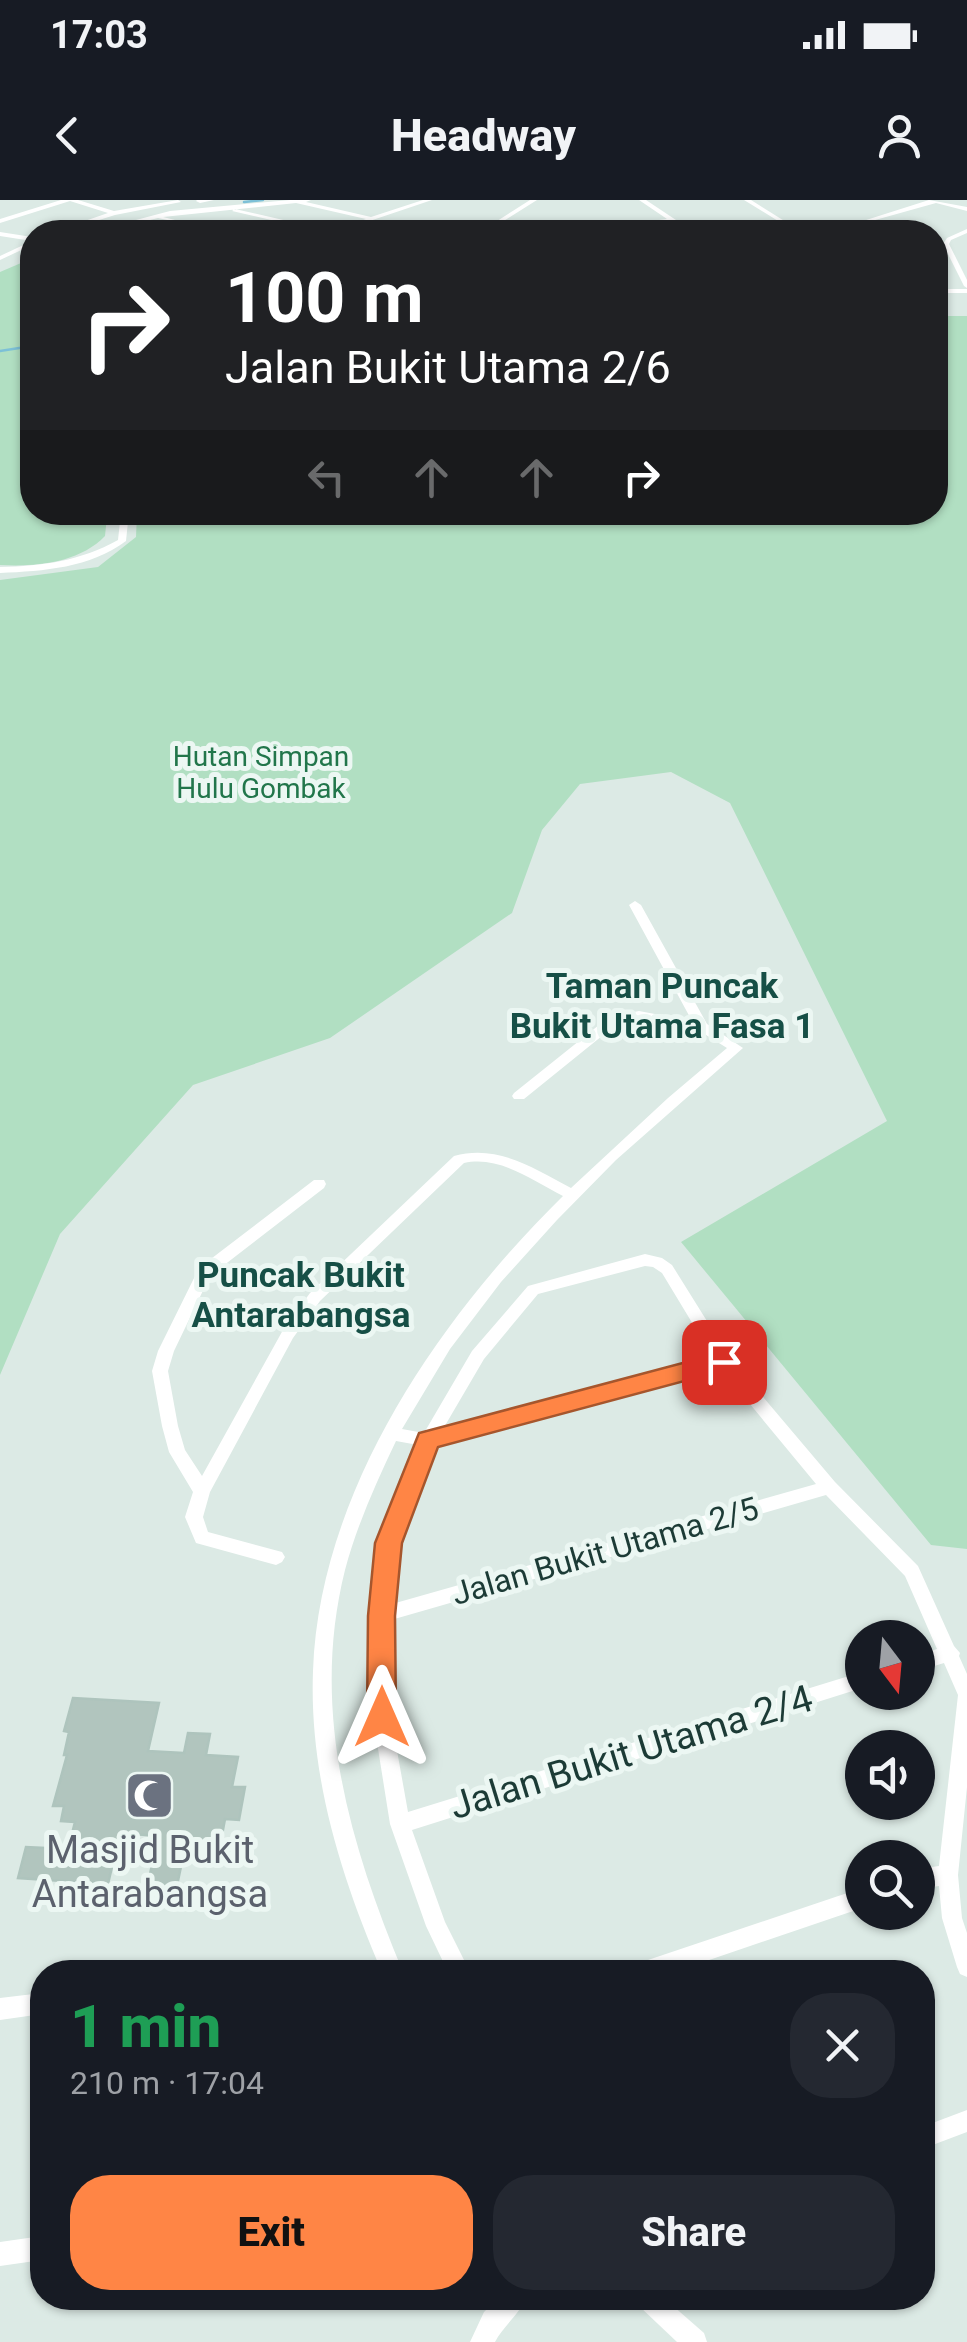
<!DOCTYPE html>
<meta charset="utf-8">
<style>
body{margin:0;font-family:Roboto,sans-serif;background:#242831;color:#f1f3f6;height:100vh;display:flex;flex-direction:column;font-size:38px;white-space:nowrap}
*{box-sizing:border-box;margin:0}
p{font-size:32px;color:#9ea1a6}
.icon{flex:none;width:55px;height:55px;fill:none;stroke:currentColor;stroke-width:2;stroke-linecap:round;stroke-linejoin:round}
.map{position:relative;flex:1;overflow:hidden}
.side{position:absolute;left:30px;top:1760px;width:905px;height:350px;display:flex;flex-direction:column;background:#171b24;border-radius:40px;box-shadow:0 2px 8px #0004}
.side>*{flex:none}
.guide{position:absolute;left:20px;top:20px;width:928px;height:305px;border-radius:40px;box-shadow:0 2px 8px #0004;background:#202124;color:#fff;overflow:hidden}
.needle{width:65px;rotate:164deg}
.buttons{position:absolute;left:845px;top:1420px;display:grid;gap:20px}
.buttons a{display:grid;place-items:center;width:90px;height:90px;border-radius:50%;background:#171b24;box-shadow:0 2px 8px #0004;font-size:50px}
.pin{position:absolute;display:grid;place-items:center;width:85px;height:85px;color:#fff;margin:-42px;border-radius:20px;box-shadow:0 5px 15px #0006}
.me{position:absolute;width:110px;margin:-55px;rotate:0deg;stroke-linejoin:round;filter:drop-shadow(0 0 8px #0008)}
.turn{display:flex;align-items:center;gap:35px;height:210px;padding:0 40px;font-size:45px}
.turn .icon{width:130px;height:130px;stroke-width:2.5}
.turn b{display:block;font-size:70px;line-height:85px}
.lanes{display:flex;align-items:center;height:95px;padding:0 40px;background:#0003;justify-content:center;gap:50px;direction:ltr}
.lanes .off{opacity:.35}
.round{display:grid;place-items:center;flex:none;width:105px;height:105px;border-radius:40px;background:#242831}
.overview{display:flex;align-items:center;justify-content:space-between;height:170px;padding:0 40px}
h1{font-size:60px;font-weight:800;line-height:75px;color:#1e9e55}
.cta{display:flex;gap:20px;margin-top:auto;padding:20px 40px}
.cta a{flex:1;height:115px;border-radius:40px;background:#ff8545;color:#111;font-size:40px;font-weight:800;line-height:115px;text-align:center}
.cta a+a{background:#242831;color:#f1f3f6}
.status{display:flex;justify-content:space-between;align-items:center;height:70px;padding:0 50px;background:#171b24;direction:ltr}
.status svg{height:28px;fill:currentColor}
header{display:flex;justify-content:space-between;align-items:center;height:130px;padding:0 40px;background:#171b24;font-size:45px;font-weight:800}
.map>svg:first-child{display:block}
.green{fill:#b1dfc2}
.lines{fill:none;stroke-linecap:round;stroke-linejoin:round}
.stream{stroke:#7cc0d7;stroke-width:2.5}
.building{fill:#b1c5be;stroke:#aec4bd;stroke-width:2.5}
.minor{fill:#fff;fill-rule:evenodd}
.tertiary{fill:#fff;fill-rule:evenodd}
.route{fill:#ff8545;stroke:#a6562d;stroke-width:2.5}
.labels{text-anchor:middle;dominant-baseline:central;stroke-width:10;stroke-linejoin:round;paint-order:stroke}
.far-park-label{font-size:28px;fill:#22764b;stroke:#ecf7f3}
.street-label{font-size:32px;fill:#1c3b36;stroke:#ecf7f3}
.neighbourhood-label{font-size:35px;font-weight:bold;fill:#164f46;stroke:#ecf7f3}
.near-street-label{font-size:38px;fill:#1c3b36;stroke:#ecf7f3}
.near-worship-label{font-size:38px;fill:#5b616d;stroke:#ecf7f3}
</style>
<div class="status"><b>17:03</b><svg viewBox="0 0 49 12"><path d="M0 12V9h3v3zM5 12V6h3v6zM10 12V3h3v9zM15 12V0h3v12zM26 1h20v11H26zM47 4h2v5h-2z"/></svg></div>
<header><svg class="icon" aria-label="back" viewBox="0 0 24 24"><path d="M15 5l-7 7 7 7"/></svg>Headway<svg class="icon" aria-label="person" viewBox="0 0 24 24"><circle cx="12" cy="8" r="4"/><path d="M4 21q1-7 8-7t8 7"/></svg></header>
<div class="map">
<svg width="967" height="2142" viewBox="0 0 967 2142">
<rect width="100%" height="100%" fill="#dceae5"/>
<!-- green -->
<g class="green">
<path d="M21 63 32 68V312L107 316 105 336C79 363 36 367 0 365V72Z"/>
<polygon points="935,116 967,116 967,1349 931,1345 681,1042 887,921 730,603 671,572 580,584 542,630 512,713 330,838 193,885 60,1034 0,1175 0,380 98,367 136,337 137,313 935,312"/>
</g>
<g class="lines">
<!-- stream -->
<g class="stream">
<polyline points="244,2 263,0"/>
<polyline points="0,151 32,146"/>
</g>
</g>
<!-- building -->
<polygon class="building" points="73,1498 159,1503 148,1551 184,1553 188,1533 210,1534 206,1555 238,1557 232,1587 245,1587 239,1620 225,1619 220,1646 186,1643 175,1695 146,1693 158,1636 120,1633 108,1684 18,1678 26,1647 68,1649 75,1622 61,1621 64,1606 53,1606 67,1555 64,1555 69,1532 64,1531"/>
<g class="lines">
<!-- minor -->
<g class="minor">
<polygon points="61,0 78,0 114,11 178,0 181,2 115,15 61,32 53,32 108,13 70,1 0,23 0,19"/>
<polygon points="290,0 311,0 306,2 371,17 423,0 432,0 337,32 323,32 232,11 235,9 331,31 366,19 296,3 163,17 223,32 158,18 122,27 122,32 116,32 117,25 170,11"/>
<polygon points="530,0 537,0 486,32 480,32"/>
<polygon points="639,0 646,0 694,32 688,32 672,22 597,30 594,28 667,19"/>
<polygon points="744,0 751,0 802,32 796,32"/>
<polygon points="929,0 967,7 967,11 936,3 868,22 863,21"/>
<polygon points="967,29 967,33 951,40 949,44 967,80 967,88 964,86 943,44 947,38"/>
<polygon points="0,32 32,37 32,41 0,36"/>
<polygon points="32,41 32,45 0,60 0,56"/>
<rect x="935" y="89" width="32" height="4"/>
<path d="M121 312H129L126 341C90 368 44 371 0 373V367C43 366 80 361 118 340Z"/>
<path d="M635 701 641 705 707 824 743 848 616 960 557 1020 501 1082 450 1149 402 1229 424 1233 472 1151 528 1086 645 1054 662 1058 672 1065 730 1158 835 1282 918 1366 954 1446 960 1453 959 1456 967 1474V1587L958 1675 962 1718 967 1733V1777L960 1774 957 1767 942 1718 939 1686 918 1689V1669L939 1666 958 1495 944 1463 918 1471V1455L937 1449 905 1376 826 1295 391 1420V1517L408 1612 862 1472V1488L412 1630 445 1722 470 1772H448L426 1726 390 1624 373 1517V1415L380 1343 418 1245 396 1241C376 1283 357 1325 345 1370 310 1510 349 1642 403 1772H382C341 1677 309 1576 313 1471 319 1292 439 1118 563 996 532 980 499 955 464 963L320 1101 293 1138 210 1292 203 1317 208 1332 282 1352 285 1357 282 1362 276 1365 196 1343 185 1317 193 1292 169 1252 162 1226 152 1171 158 1151 199 1068 314 980H324L326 984 324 988 210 1076 174 1151 168 1171 178 1226 185 1250 202 1276 283 1130 310 1093 454 956C498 944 533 968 571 988L668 898 727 848 698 830 639 819 618 823 524 899H514L512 896 514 893 609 817 639 811 692 821 629 705ZM645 1066 653 1067 662 1073 714 1159 443 1229 484 1159 538 1094ZM721 1169 816 1284 392 1404 398 1343 434 1245Z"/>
<polygon points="862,1688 862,1708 674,1772 634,1772 638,1765 645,1761"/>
<polygon points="42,1793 42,1814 0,1820 0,1798"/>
<polygon points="967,1910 967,1932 922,1949 922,1927"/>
<polygon points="42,2036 42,2060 0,2066 0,2042"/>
<path d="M498 2098H526C519 2115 503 2126 495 2142H470L484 2112Z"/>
<polygon points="635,2098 664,2098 704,2133 707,2142 677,2142 639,2106"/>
</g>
<!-- tertiary -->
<polygon class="tertiary" points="214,0 200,3 196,1 197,0"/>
</g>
<!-- route -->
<polygon class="route" points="724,1152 733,1155 736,1162 733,1168 438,1247 402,1343 395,1416 396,1517 392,1526 382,1530 372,1526 367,1517 368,1416 375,1343 419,1233"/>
<!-- icons -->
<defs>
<symbol id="mosque-square" viewBox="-11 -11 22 22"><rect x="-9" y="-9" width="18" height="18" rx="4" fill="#6b7280" stroke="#ecf7f3"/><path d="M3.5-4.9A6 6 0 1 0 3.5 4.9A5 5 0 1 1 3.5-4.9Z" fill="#fff"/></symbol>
</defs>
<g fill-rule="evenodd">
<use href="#mosque-square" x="122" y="1568" width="55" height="55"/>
</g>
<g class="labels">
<!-- far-park labels -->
<g class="far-park-label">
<text x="261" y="556">Hutan Simpan<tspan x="261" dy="32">Hulu Gombak</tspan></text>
</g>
<!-- street labels -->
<g class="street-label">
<text transform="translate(605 1351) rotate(-16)">Jalan Bukit Utama 2/5</text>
</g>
<!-- neighbourhood labels -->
<g class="neighbourhood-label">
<text x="662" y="786">Taman Puncak<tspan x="662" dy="40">Bukit Utama Fasa 1</tspan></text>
<text x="301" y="1075">Puncak Bukit<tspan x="301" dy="40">Antarabangsa</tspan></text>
</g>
<!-- near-street labels -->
<g class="near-street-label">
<text transform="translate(631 1552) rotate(-17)">Jalan Bukit Utama 2/4</text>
</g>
<!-- near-worship labels -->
<g class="near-worship-label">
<text x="150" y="1650">Masjid Bukit<tspan x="150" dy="44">Antarabangsa</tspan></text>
</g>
</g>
</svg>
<div class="buttons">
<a><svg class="needle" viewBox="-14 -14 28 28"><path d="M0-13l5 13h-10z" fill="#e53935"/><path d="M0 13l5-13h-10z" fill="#9ea1a6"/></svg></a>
<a><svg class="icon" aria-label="sound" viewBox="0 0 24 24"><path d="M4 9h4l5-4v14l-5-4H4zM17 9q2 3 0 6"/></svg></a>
<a><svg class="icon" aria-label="search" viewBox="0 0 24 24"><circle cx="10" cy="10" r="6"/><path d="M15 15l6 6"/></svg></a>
</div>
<div class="pin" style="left:724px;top:1162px;background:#d93025"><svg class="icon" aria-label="arrive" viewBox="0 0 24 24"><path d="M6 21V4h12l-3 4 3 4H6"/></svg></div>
<svg class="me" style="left:382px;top:1517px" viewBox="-20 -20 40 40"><path d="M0-17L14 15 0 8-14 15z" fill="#ff8545" stroke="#fff" stroke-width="4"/></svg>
<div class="guide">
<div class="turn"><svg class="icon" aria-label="right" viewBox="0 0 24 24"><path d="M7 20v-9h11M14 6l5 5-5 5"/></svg><div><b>100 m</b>Jalan Bukit Utama 2/6</div></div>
<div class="lanes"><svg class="icon off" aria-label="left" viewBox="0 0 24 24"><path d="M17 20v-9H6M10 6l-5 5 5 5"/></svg><svg class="icon off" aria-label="ahead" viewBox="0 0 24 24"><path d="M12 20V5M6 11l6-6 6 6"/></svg><svg class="icon off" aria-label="ahead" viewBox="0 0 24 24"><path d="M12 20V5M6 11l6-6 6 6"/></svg><svg class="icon" aria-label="right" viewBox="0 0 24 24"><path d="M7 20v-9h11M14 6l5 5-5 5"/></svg></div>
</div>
<section class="side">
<div class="overview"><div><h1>1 min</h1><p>210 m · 17:04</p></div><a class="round"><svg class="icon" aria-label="close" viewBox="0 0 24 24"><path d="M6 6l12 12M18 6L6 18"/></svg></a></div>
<div class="cta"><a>Exit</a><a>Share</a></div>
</section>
</div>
